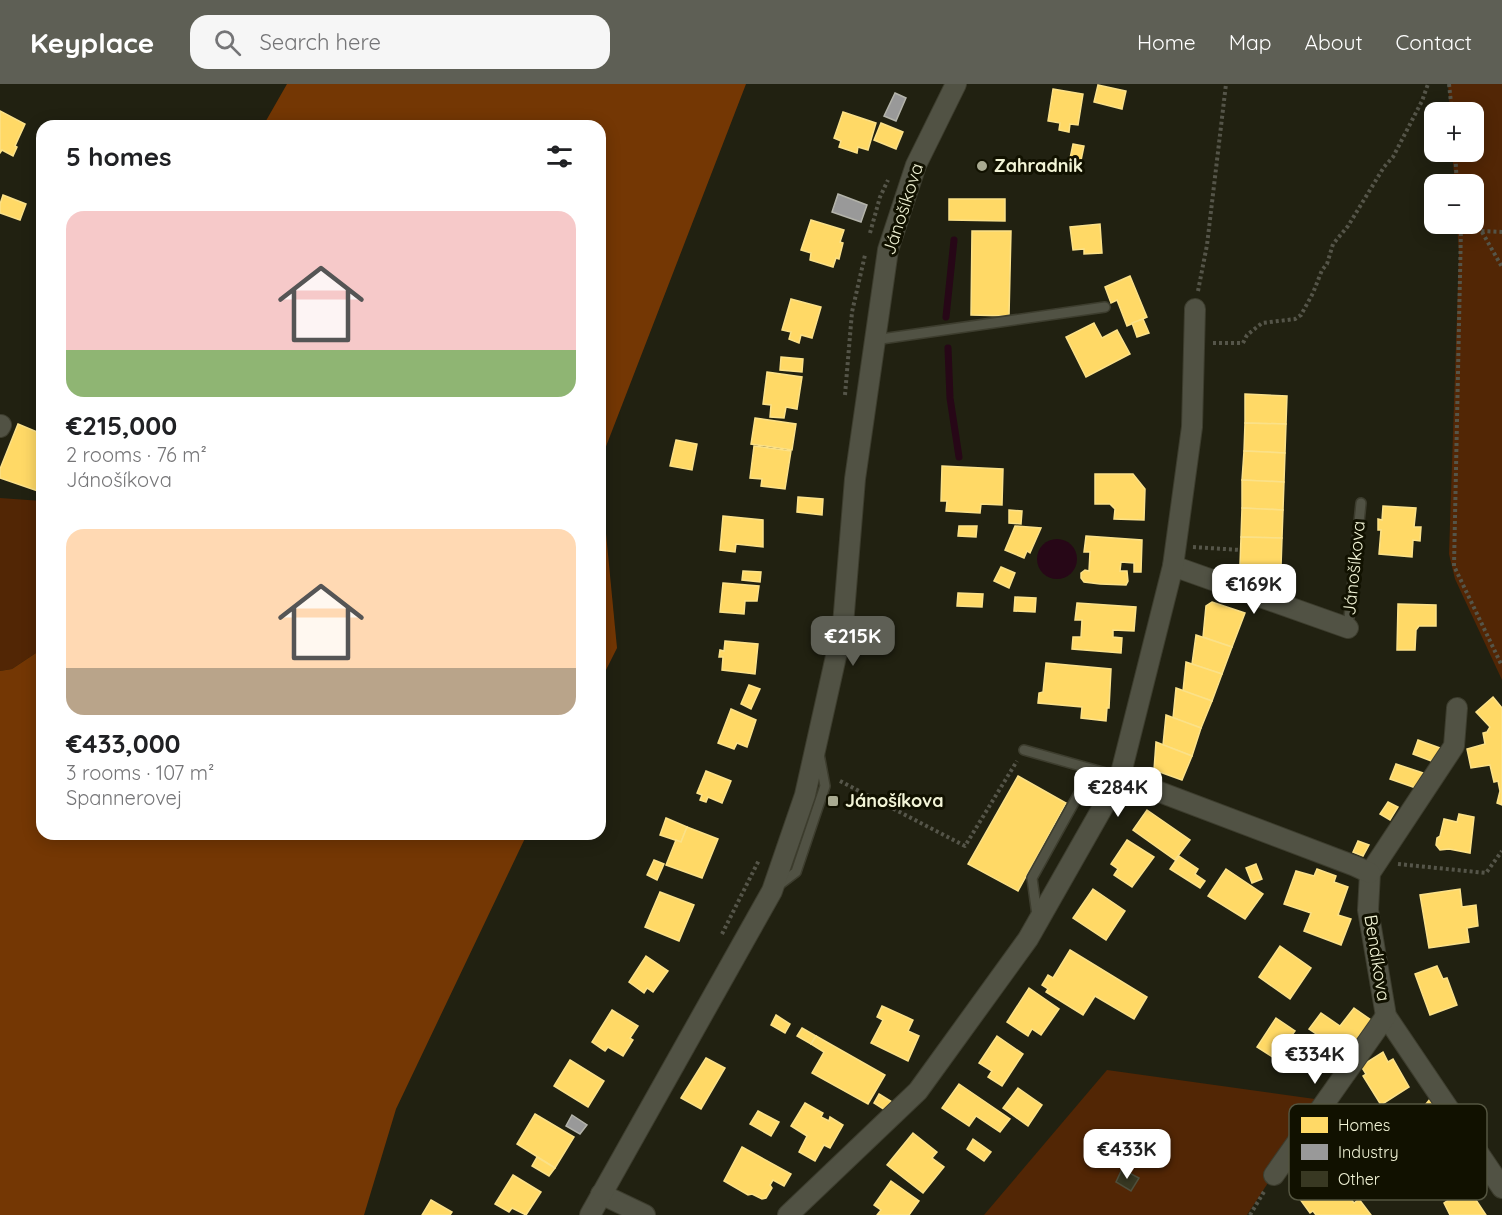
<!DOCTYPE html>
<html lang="en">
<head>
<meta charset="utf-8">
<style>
	:root { --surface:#fff; --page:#f6f6f6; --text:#202124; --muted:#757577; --accent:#5e5f55 }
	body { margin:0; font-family:Quicksand,sans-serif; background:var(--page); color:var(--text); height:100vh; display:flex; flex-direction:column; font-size:22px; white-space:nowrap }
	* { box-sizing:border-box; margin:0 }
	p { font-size:20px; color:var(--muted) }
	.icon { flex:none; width:33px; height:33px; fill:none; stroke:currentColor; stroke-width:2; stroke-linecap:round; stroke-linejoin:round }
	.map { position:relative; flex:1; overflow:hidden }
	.sheet { position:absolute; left:36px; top:36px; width:570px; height:720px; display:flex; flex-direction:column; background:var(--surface); border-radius:18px; box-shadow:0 3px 15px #0003 }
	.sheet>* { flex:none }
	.tools { position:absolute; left:1424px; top:18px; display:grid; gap:12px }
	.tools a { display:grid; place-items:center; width:60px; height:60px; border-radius:12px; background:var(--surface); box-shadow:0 3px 15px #0003; font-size:30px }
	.price { position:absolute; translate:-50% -51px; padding:0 14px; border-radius:12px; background:#fff; color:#222; font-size:20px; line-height:39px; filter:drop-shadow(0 2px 3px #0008) }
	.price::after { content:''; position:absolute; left:50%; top:36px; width:18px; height:14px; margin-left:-9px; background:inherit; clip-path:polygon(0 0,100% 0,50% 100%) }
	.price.active { background:var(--accent); color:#fff }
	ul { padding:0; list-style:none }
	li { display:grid; align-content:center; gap:12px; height:318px; padding:0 30px }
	li span { display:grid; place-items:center; height:186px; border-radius:18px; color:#555 }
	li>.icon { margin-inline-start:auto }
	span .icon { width:108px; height:108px; fill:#fffc; stroke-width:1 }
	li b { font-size:26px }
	h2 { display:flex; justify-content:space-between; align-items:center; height:72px; padding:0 30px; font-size:26px }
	header { display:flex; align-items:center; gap:36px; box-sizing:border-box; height:84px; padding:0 30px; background:var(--accent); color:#fff }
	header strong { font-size:28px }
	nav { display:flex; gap:33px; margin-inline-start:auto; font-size:21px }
	.search { width:420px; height:54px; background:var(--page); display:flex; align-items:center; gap:15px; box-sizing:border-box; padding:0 21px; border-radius:18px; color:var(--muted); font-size:22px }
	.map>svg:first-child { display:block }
	.green { fill:#522605 }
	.forest { fill:#743704 }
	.water { fill:#270717 }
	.homes { fill:#ffd966; stroke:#fbe188; stroke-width:1.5 }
	.industry { fill:#999; stroke:#b4b4ab; stroke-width:1.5 }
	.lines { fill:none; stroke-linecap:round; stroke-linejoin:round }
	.stream { stroke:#270717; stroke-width:7 }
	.building { fill:#383822; stroke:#4f4f3c; stroke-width:1.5 }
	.lane-casing { stroke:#3d3d2e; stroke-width:12 }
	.street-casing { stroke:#3d3d2e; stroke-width:22 }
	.path { stroke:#555549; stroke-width:4; stroke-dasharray:3 3; stroke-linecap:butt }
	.lane { stroke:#515244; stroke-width:9 }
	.street { stroke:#515244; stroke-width:20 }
	.poi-dot { fill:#a9aa91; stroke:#110; stroke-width:2 }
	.labels { text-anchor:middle; stroke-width:6; stroke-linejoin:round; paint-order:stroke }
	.poi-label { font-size:18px; font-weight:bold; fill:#f2f4d6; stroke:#110; text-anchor:start }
	.street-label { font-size:18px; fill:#f2f4d6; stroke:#110 }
	.key { fill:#110; stroke:#545540; stroke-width:1.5 }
	.key-label { font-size:16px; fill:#f2f4d6 }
</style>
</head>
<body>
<header>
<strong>Keyplace</strong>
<div class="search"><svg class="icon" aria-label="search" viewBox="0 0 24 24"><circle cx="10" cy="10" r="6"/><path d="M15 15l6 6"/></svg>Search here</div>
<nav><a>Home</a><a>Map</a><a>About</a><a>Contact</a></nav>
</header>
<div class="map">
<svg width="1502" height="1131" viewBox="0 0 1502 1131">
	<rect width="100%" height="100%" fill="#212111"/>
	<g class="green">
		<polygon points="1448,0 1502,0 1502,596 1455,495 1449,470 1459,170 1457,140 1473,140 1473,100 1455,100 1452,68 1473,68 1473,28 1450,28"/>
		<polygon points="0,414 42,417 42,565 12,585 0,587"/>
		<polygon points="1107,986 1322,1016 1247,1131 984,1131"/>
	</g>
	<g class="forest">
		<polygon points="287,0 746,0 600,378 600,42 263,42"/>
		<polygon points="600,387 617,564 600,598"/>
		<polygon points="42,565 42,750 527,750 396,1025 364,1131 0,1131 0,587 12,585"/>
	</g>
	<circle class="water" cx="1057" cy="475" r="20"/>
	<g class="homes">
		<polygon points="1098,1 1126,7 1122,25 1094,18"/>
		<polygon points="1053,5 1083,10 1078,41 1070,40 1069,48 1059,46 1060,39 1048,37"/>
		<polygon points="0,27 25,40 15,62 17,63 13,72 2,66 0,69"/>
		<polygon points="843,28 876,39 868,66 858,63 857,69 839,63 841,57 834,54"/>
		<polygon points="881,39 903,48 896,65 874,56"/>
		<polygon points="1073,60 1084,62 1079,86 1068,84"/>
		<polygon points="3,111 26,120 20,136 0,129 0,120"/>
		<polygon points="949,115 1005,115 1005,137 949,136"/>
		<polygon points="811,136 844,146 840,158 843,159 839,175 836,174 833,183 810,176 811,169 801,166"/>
		<polygon points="1100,140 1102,169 1084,170 1084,165 1073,166 1070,143"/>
		<polygon points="972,147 1011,147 1009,232 971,231"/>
		<polygon points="1130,192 1147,233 1127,242 1117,216 1111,219 1105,203"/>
		<polygon points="791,215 821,223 812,254 801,251 799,259 789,255 791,248 782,246"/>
		<polygon points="1143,235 1149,249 1137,253 1132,239"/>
		<polygon points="1094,239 1102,254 1117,246 1130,270 1086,293 1066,253"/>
		<polygon points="781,273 803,275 802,288 780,286"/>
		<polygon points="767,288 802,293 797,325 786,323 784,334 770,333 771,321 763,320"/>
		<polygon points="1245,310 1287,312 1286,340 1245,339"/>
		<polygon points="755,334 796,340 792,366 751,360"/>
		<polygon points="1245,339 1286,340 1285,369 1244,367"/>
		<polygon points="18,340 42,350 42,396 38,407 0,394 0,385"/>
		<polygon points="676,356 697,360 692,386 670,382"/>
		<polygon points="754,362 791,367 785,405 761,402 762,395 750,394"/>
		<polygon points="1244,367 1285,369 1284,398 1242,396"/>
		<polygon points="942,382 1003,385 1002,421 981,420 980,429 946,427 947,417 941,417"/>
		<polygon points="1095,390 1133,390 1145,405 1144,436 1114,435 1115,425 1110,420 1095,420"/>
		<polygon points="1242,396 1284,398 1283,426 1242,424"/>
		<polygon points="798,413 823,415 822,431 797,428"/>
		<polygon points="1383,422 1416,424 1414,443 1421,443 1420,457 1413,456 1412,473 1379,470 1381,446 1378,446 1378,435 1382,436"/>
		<polygon points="1242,424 1283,426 1282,454 1241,453"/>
		<polygon points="1009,426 1022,427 1021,440 1009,439"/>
		<polygon points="723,432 763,436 763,463 736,460 735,468 720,466"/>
		<polygon points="959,442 977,442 976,453 958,452"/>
		<polygon points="1015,442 1041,444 1030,469 1027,467 1024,474 1005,466"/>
		<polygon points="1086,452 1142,456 1141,488 1134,488 1134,479 1121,478 1120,487 1127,487 1128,497 1126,501 1100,500 1084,498 1081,494 1081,489 1085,486 1089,487 1090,468 1084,468"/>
		<polygon points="1241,453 1282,454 1281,483 1240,481"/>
		<polygon points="1001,483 1015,489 1009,504 994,497"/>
		<polygon points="743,487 761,488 760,498 742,496"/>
		<polygon points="723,499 759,502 757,517 745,517 744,530 720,528"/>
		<polygon points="958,509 983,510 982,523 957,522"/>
		<polygon points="1015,513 1036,514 1035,528 1014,527"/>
		<polygon points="1212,518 1245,529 1232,563 1203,553 1206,522"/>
		<polygon points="1077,519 1136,523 1134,547 1113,546 1113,553 1122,554 1121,569 1072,565 1073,553 1081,553 1082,536 1075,536"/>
		<polygon points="1398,520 1436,521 1436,542 1419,542 1416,546 1415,566 1397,566"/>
		<polygon points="1196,551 1232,563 1222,590 1192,580"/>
		<polygon points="725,557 758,560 755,590 722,586 723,573 719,573 720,566 724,567"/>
		<polygon points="1186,578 1222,590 1212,617 1183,607"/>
		<polygon points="1046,579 1111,585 1109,624 1107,624 1106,637 1081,634 1082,623 1038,619 1039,609 1043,608"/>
		<polygon points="749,601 760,605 751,625 741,620"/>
		<polygon points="1176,604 1212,617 1201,644 1173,634"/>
		<polygon points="1493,613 1502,624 1502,721 1497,719 1500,707 1498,697 1494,698 1490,681 1471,684 1467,665 1485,660 1483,649 1487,648 1490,643 1476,628"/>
		<polygon points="731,625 756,636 747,663 737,659 734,665 718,659"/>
		<polygon points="1166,631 1201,644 1192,672 1163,661"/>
		<polygon points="1418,656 1440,664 1434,678 1413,670"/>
		<polygon points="1156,658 1192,672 1182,696 1154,686"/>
		<polygon points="1396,680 1426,690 1416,704 1390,695"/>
		<polygon points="706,687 731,697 722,719 708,713 706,718 700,716 702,711 697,709"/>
		<polygon points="1018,692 1066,719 1018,807 968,780"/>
		<polygon points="1388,718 1398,723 1390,736 1380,730"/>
		<polygon points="1147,726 1190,756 1175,776 1133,746"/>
		<polygon points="1459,730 1474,733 1470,769 1449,765 1440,766 1436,761 1437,754 1440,752 1444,735 1457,738"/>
		<polygon points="666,734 687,743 681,758 660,751"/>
		<polygon points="687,743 718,755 702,794 666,781 676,756 681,758"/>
		<polygon points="1127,756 1154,773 1132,803 1114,791 1118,785 1111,780"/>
		<polygon points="1358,757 1369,761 1363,772 1353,768"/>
		<polygon points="1179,772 1198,785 1195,790 1205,797 1200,804 1170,785"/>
		<polygon points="654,776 664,780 657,796 647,791"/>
		<polygon points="1256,780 1262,795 1252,799 1246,784"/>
		<polygon points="1226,785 1263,810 1245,835 1208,812"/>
		<polygon points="1317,785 1336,792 1334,798 1348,803 1338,831 1351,835 1341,861 1304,847 1311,829 1284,820 1296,787 1314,792"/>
		<polygon points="1093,805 1125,827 1106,856 1073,834"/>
		<polygon points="1460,805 1462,823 1476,821 1478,842 1467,844 1469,858 1429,864 1420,811"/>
		<polygon points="660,808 694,821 679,857 645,843"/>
		<polygon points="1280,862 1311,884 1290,915 1259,893"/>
		<polygon points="1070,866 1147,913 1134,935 1095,912 1083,931 1046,908 1048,905 1042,901 1048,891 1053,894"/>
		<polygon points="646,872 668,887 653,908 647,904 644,909 629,898"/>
		<polygon points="1437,882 1443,895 1447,894 1457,921 1430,931 1415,890"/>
		<polygon points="1029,904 1059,925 1041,951 1032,945 1028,952 1007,938"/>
		<polygon points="882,922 913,936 908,947 919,952 908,977 871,959 883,936 877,933"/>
		<polygon points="1354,924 1371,936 1346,970 1309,945 1321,929 1340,942"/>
		<polygon points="612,926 638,942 630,954 633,956 623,972 608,963 605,967 592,958"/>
		<polygon points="776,931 790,940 785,949 771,941"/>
		<polygon points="1276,934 1295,947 1289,955 1298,961 1285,981 1257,963"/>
		<polygon points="802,944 816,952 811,960 797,952"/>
		<polygon points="816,952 885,991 868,1020 812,989 824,968 811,960"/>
		<polygon points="997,952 1023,970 1002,1002 988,993 992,987 979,979"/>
		<polygon points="1383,968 1388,978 1393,975 1409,1003 1381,1021 1363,992 1366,990 1361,982"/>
		<polygon points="706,974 725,984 701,1025 681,1014"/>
		<polygon points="570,976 604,997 588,1023 554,1002"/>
		<polygon points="959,1000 1010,1035 1000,1048 976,1032 969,1042 942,1024"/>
		<polygon points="1018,1004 1042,1021 1028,1042 1003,1024"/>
		<polygon points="879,1010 892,1018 885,1026 874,1019"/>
		<polygon points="1430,1015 1443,1036 1431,1043 1449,1070 1436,1078 1442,1086 1422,1101 1394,1059"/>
		<polygon points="805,1019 823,1029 821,1033 829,1037 830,1033 843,1041 830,1064 824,1061 815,1077 799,1068 807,1052 791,1042"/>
		<polygon points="758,1027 779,1038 771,1052 750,1040"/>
		<polygon points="535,1030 574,1053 555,1084 517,1060"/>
		<polygon points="913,1049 937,1068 932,1074 944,1083 923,1109 887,1081"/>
		<polygon points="973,1055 991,1068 984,1077 967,1065"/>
		<polygon points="742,1063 791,1090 784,1102 773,1096 770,1101 772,1104 766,1114 762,1115 752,1110 748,1111 724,1097"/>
		<polygon points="537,1073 555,1084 549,1092 532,1082"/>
		<polygon points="513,1091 541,1108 526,1131 512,1124 509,1128 495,1120"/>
		<polygon points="1311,1095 1327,1115 1333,1111 1331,1108 1340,1101 1354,1119 1359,1115 1371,1131 1316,1131 1313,1127 1310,1129 1294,1107"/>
		<polygon points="891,1097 919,1117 909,1131 877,1131 881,1126 874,1121"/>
		<polygon points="1466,1104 1473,1114 1474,1113 1486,1131 1450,1131 1444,1119"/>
		<polygon points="431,1116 452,1128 450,1131 422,1131"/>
	</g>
	<g class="industry">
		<polygon points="895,9 906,14 896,37 884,32"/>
		<polygon points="838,110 867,121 861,138 832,128"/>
		<polygon points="572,1031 587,1041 580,1050 566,1042"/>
	</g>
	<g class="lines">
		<g class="stream">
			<polyline points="946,233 954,156"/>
			<polyline points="948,264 950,314 959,373"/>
		</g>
	</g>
	<polygon class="building" points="1122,1085 1139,1094 1131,1107 1116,1098"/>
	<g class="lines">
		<g class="lane-casing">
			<g id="lane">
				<polyline points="874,256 1105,223"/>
				<polyline points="1348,544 1361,419"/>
				<polyline points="1024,666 1120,693"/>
				<polyline points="779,801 796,788 825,702 819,670"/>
				<polyline points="1037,831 1032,794 1092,686"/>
			</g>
		</g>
		<g class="street-casing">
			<g id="street">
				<polyline points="0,343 1,341"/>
				<polyline points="1173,482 1348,544"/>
				<polyline points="1457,624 1454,662 1370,789 1368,826 1386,932 1502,1104"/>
				<polyline points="1120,693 1355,782 1370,789"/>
				<polyline points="1274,1091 1386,932"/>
				<polyline points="601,1110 645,1131"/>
				<polyline points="590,1131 772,807 805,711 843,541 855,395 888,166 916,81 956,0"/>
				<polyline points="788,1131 918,1007 1028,855 1120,693 1173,482 1192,343 1195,225"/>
			</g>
		</g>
		<g class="path">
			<polyline points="1449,0 1452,28"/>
			<polyline points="1455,68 1457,100"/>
			<polyline points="1460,140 1461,143 1482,147 1502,148"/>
			<polyline points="1461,143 1454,482 1502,582"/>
			<polyline points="1482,148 1502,183"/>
			<polyline points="870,149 880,113 888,96"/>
			<polyline points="1198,207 1207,161 1226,0"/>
			<polyline points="1213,259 1243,259 1247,251 1262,239 1295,235 1301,231 1313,209 1322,186 1327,180 1333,160 1348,142 1384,83 1393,73 1422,17 1428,0"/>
			<polyline points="845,311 852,228 865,171"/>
			<polyline points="1193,463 1240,466"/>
			<polyline points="840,697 965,762 1017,677"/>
			<polyline points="1398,780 1486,789 1502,767"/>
			<polyline points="722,850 759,776"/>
			<polyline points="1250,1131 1265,1106"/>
		</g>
		<use href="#lane" class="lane"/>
		<use href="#street" class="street"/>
	</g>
	<g class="poi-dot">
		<circle cx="982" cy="82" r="6"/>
		<rect x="827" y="711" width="12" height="12" rx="3"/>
	</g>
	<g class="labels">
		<g class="poi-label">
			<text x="994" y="88">Zahradnik</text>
			<text x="845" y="723">Jánošíkova</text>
		</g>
		<g class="street-label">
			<text transform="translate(903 125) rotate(-72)" y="6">Jánošíkova</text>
			<text transform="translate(1354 484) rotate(-84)" y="6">Jánošíkova</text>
			<text transform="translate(1377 874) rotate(81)" y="6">Bendíkova</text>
		</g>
	</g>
	<rect x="1289" y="1020" width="198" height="96" rx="9" class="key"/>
	<rect x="1301" y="1033" width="27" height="16" fill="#ffd966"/>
	<rect x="1301" y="1060" width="27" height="16" fill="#999"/>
	<rect x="1301" y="1087" width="27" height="16" fill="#383822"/>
	<g class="key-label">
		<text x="1338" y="1047">Homes</text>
		<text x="1338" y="1074">Industry</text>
		<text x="1338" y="1101">Other</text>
	</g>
</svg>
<div class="tools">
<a>+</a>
<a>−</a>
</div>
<b class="price" style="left:1254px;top:531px">€169K</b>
<b class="price active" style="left:853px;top:583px">€215K</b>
<b class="price" style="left:1118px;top:734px">€284K</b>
<b class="price" style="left:1315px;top:1001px">€334K</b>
<b class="price" style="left:1127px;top:1096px">€433K</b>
<section class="sheet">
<h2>5 homes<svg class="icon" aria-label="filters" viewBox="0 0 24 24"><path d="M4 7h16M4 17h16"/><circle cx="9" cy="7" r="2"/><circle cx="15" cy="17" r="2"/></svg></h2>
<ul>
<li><span style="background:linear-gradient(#f6c9c9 75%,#8fb573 0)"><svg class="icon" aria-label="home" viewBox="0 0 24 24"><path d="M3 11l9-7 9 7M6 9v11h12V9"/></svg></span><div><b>€215,000</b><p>2 rooms · 76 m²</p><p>Jánošíkova</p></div></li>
<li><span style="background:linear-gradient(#ffd9b3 75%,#b9a48a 0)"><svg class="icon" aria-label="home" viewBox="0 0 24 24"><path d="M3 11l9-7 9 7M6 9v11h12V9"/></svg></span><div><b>€433,000</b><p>3 rooms · 107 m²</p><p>Spannerovej</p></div></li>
</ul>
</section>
</div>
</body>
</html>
